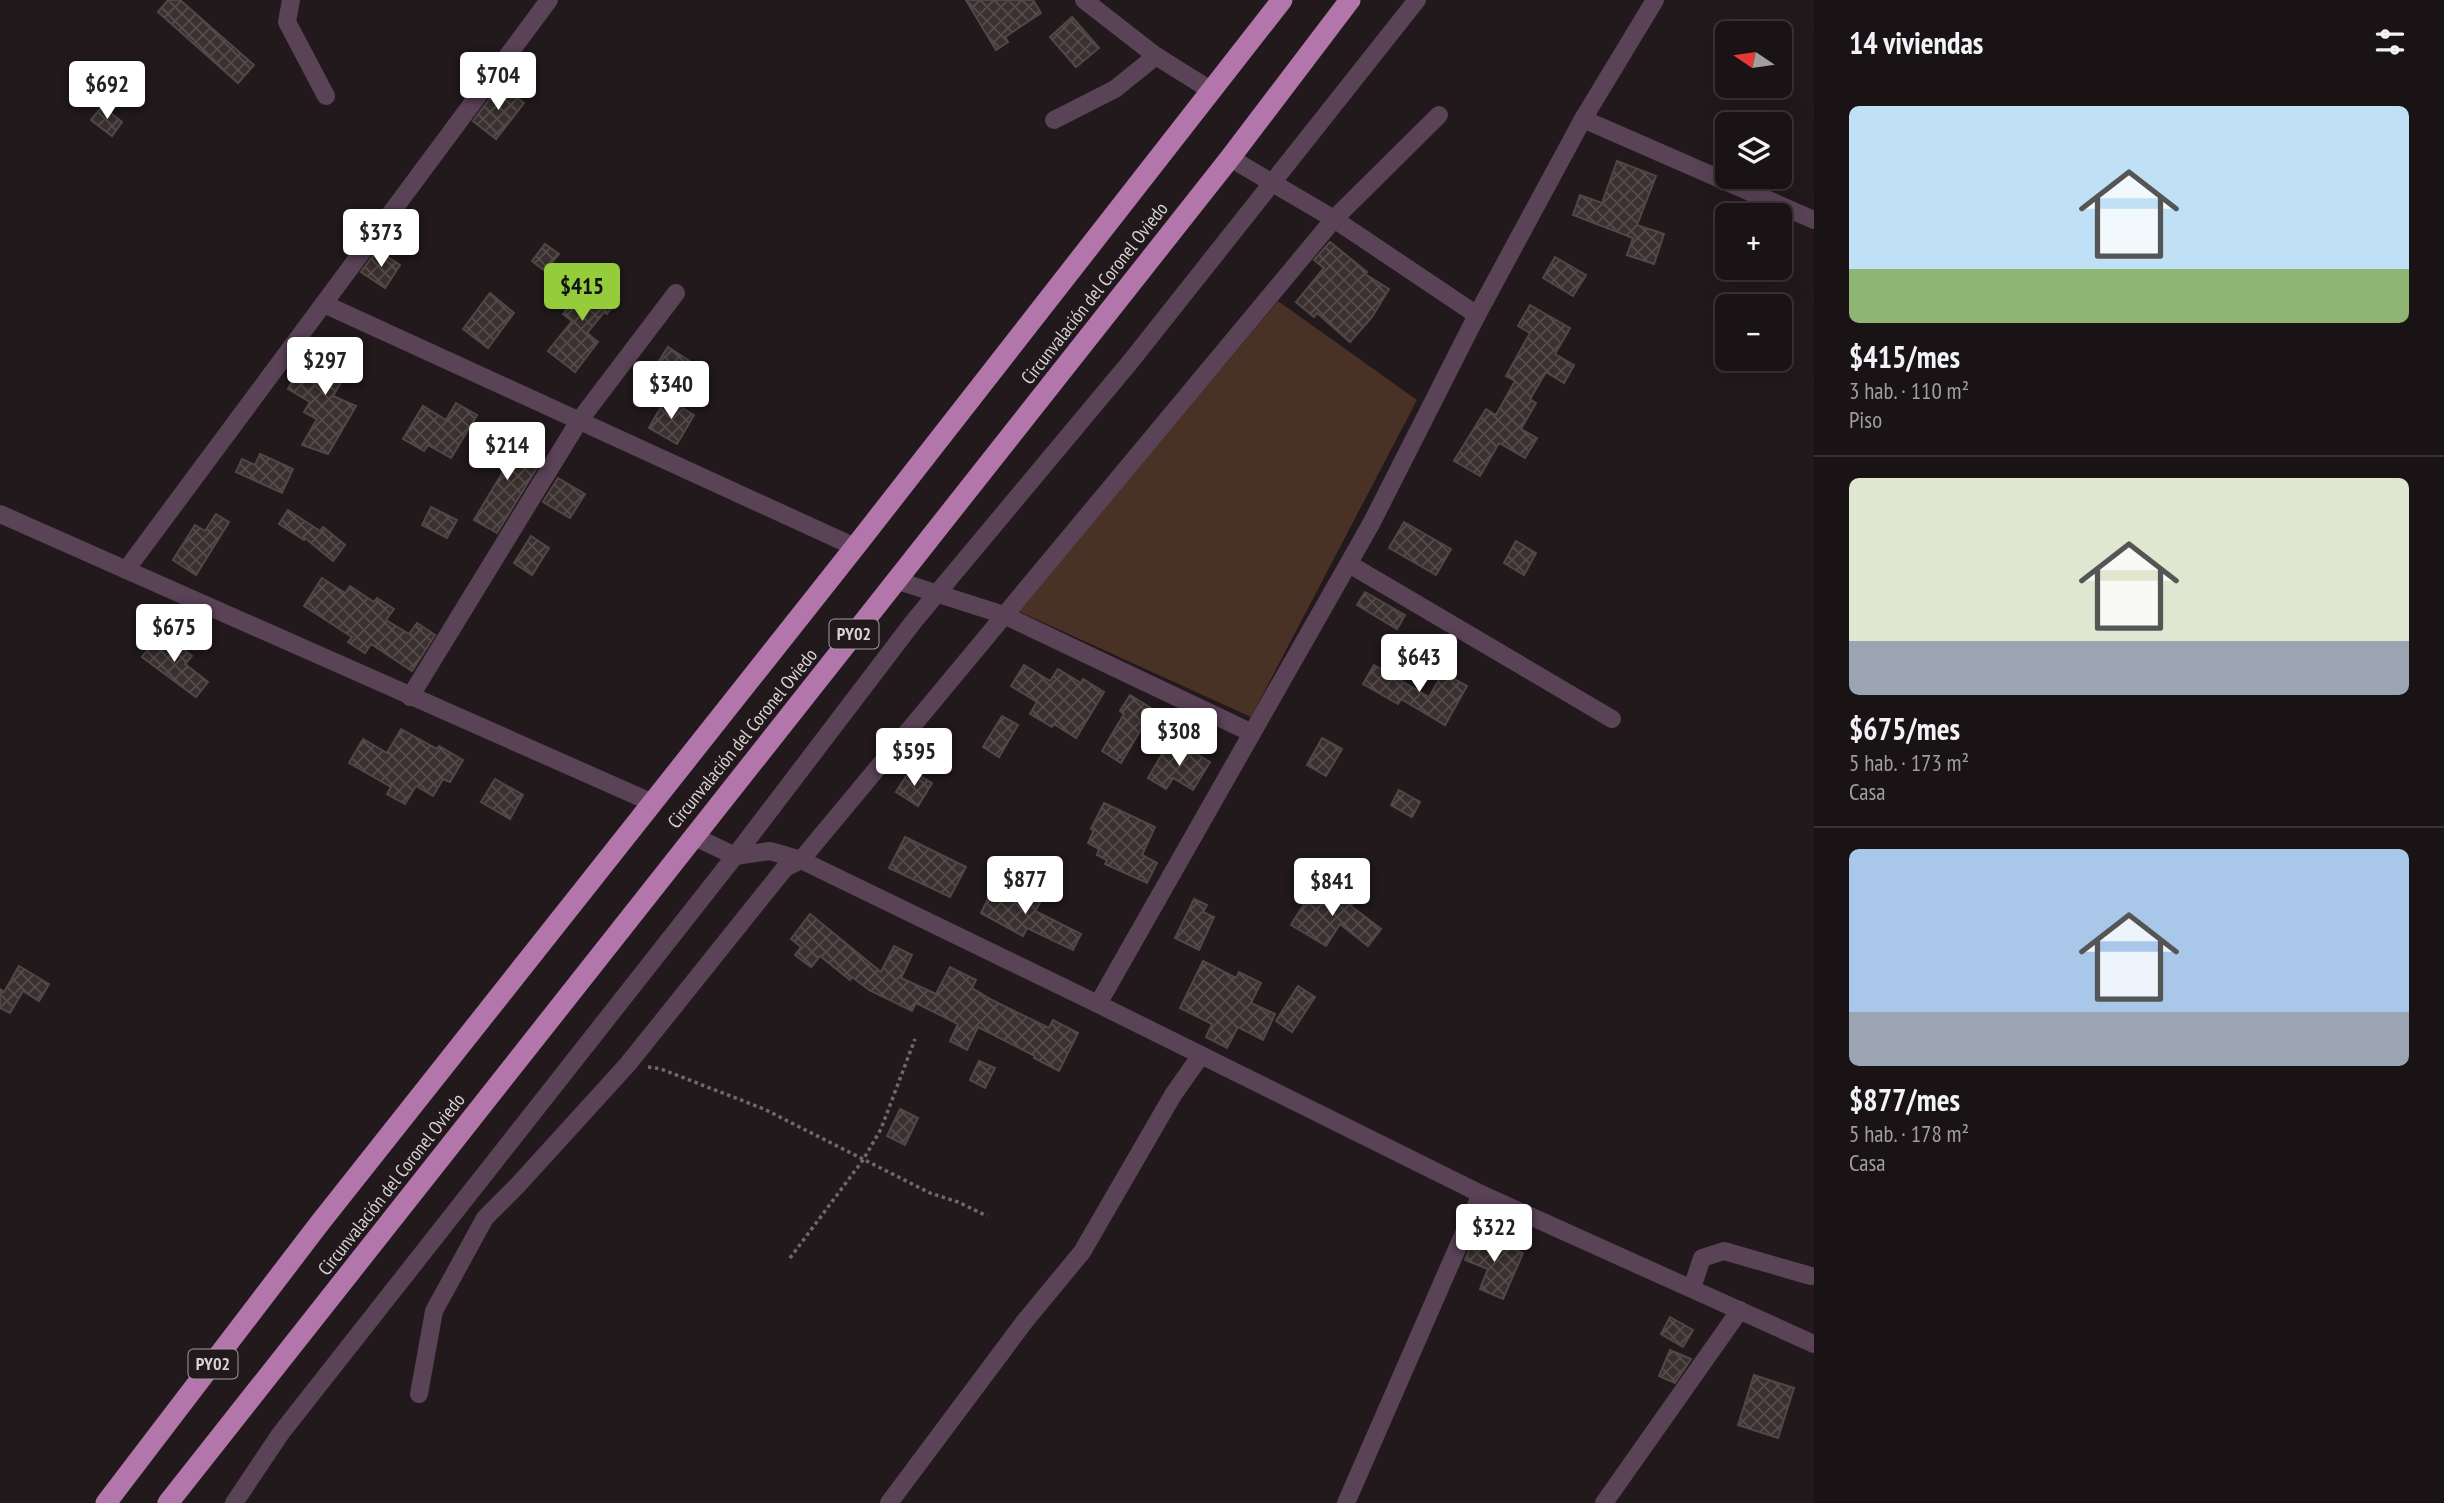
<!DOCTYPE html>
<html lang="es">
<head>
<meta charset="utf-8">
<style>
	:root { --surface:#191315; --page:#262022; --text:#f1f3f6; --muted:#9f9ea0; --line:#373234; --accent:#95cc3b }
	body { margin:0; font-family:"PT Sans Narrow",sans-serif; background:var(--page); color:var(--text); height:100vh; display:flex; flex-direction:column; font-size:26px; white-space:nowrap }
	* { box-sizing:border-box; margin:0 }
	p { font-size:23px; color:var(--muted) }
	.icon { flex:none; width:38px; height:38px; fill:none; stroke:currentColor; stroke-width:2; stroke-linecap:round; stroke-linejoin:round }
	.map { position:relative; flex:1; overflow:hidden }
	.drawer { display:flex; flex-direction:column; background:var(--surface); width:630px }
	.drawer>* { flex:none }
	.needle { width:46px; rotate:283deg }
	.buttons { position:absolute; left:1715px; top:21px; display:grid; gap:14px }
	.buttons a { display:grid; place-items:center; width:77px; height:77px; border-radius:10px; background:var(--surface); box-shadow:0 7px 28px #0002,0 0 0 2px var(--line); font-size:35px }
	.price { position:absolute; translate:-50% -60px; padding:0 16px; border-radius:7px; background:#fff; color:#222; font-size:23px; line-height:46px; filter:drop-shadow(0 2px 4px #0008) }
	.price::after { content:''; position:absolute; left:50%; top:42px; width:21px; height:16px; margin-left:-10px; background:inherit; clip-path:polygon(0 0,100% 0,50% 100%) }
	.price.selected { background:var(--accent); color:#111 }
	ul { padding:0; list-style:none }
	li { display:grid; align-content:center; gap:14px; height:371px; padding:0 35px }
	li+li { border-top:2px solid var(--line) }
	li span { display:grid; place-items:center; height:217px; border-radius:10px; color:#555 }
	li>.icon { margin-inline-start:auto }
	span .icon { width:126px; height:126px; fill:#fffc; stroke-width:1 }
	li b { font-size:30px }
	h2 { display:flex; justify-content:space-between; align-items:center; height:84px; padding:0 35px; font-size:30px }
	main { display:flex; flex:1; min-height:0 }
	.map>svg:first-child { display:block }
	.grass { fill:#493225 }
	.building { fill:url(#building-cross-hatch); stroke:#514747; stroke-width:2 }
	.lines { fill:none; stroke-linecap:round; stroke-linejoin:round }
	.path { stroke:#70686b; stroke-width:3.5; stroke-dasharray:3.5 3.5; stroke-linecap:butt }
	.minor { stroke:#5a4257; stroke-width:18 }
	.highway { stroke:#b276ab; stroke-width:21 }
	.labels { text-anchor:middle; stroke-width:7; stroke-linejoin:round; paint-order:stroke }
	.shield { fill:#21191c; stroke:#a29b9e; stroke-width:2 }
	.shield-label { font-size:18px; font-weight:bold; fill:#d9d3d5 }
	.street-label { font-size:19px; fill:#d9d3d5; stroke:#21191c }
</style>
</head>
<body>
<main>
<div class="map">
<svg width="1814" height="1503" viewBox="0 0 1814 1503">
	<defs>
		<pattern id="building-cross-hatch" width="8" height="8" patternUnits="userSpaceOnUse" patternTransform="scale(1.75)"><rect width="8" height="8" fill="#39302f"/><path d="M0 0l8 8M0 8l8-8" fill="none" stroke="#554d4c"/></pattern>
	</defs>
	<rect width="100%" height="100%" fill="#21191c"/>
	<polygon class="grass" points="1278,301 1417,400 1251,717 1018,611"/>
	<g class="building">
		<polygon points="168,0 180,0 254,65 238,83 158,12"/>
		<polygon points="966,0 1033,0 1041,13 1005,37 1008,42 996,50"/>
		<polygon points="1072,17 1099,48 1076,67 1050,37"/>
		<polygon points="500,85 524,103 496,139 473,121"/>
		<polygon points="102,106 122,122 112,136 91,120"/>
		<polygon points="1617,161 1656,176 1637,225 1664,234 1654,264 1627,255 1633,238 1573,215 1580,195 1602,203"/>
		<polygon points="1330,242 1367,272 1365,274 1389,289 1372,317 1350,342 1317,313 1314,317 1296,302 1324,268 1314,260"/>
		<polygon points="545,244 559,254 545,271 532,261"/>
		<polygon points="377,250 400,265 385,288 361,272"/>
		<polygon points="1555,257 1586,275 1573,296 1543,278"/>
		<polygon points="584,274 617,300 607,314 604,312 587,333 598,342 575,372 548,351 572,321 563,314 580,293 573,288"/>
		<polygon points="490,293 514,313 488,348 463,329"/>
		<polygon points="1530,305 1570,328 1555,354 1574,365 1564,383 1546,372 1530,399 1536,403 1521,429 1537,438 1525,458 1499,443 1480,476 1454,461 1486,409 1496,415 1515,381 1506,376 1530,333 1518,326"/>
		<polygon points="327,342 355,358 333,396 356,406 328,454 302,445 317,419 304,412 310,402 288,389 295,377 298,378 308,361 314,364"/>
		<polygon points="668,347 691,362 670,394 647,379"/>
		<polygon points="666,398 694,415 677,444 649,428"/>
		<polygon points="456,403 477,415 451,458 428,445 424,451 403,439 423,406 446,420"/>
		<polygon points="514,424 527,432 515,452 538,466 497,533 474,520 507,465 495,457"/>
		<polygon points="260,454 293,469 282,493 236,472 242,459 255,465"/>
		<polygon points="558,478 585,494 570,518 543,502"/>
		<polygon points="431,507 457,520 447,538 422,525"/>
		<polygon points="288,510 320,531 323,527 345,545 333,561 305,538 304,540 279,524"/>
		<polygon points="216,514 229,522 196,575 173,560 195,525 205,531"/>
		<polygon points="1404,522 1451,549 1436,575 1389,548"/>
		<polygon points="531,536 549,548 532,575 514,563"/>
		<polygon points="1516,541 1536,553 1524,575 1504,563"/>
		<polygon points="322,578 345,593 350,586 374,602 377,598 394,609 386,620 409,634 417,623 435,635 412,671 371,644 365,653 348,642 352,637 304,606"/>
		<polygon points="1365,592 1405,615 1397,629 1357,605"/>
		<polygon points="161,632 192,656 185,664 208,682 196,697 142,657"/>
		<polygon points="1024,665 1050,681 1058,669 1081,683 1083,679 1104,692 1076,738 1054,724 1052,727 1030,714 1037,702 1011,686"/>
		<polygon points="1374,665 1429,697 1443,673 1467,686 1445,725 1401,699 1398,704 1363,684"/>
		<polygon points="1130,695 1151,708 1141,725 1143,726 1121,763 1102,751 1124,714 1120,711"/>
		<polygon points="1002,716 1018,725 999,757 983,747"/>
		<polygon points="401,729 437,749 439,746 463,760 450,782 443,779 433,796 416,786 405,804 387,794 391,787 349,763 363,739 387,753"/>
		<polygon points="1322,738 1342,749 1326,776 1307,765"/>
		<polygon points="1168,744 1186,756 1190,750 1210,762 1193,790 1173,778 1166,789 1148,778"/>
		<polygon points="910,770 932,783 918,806 896,792"/>
		<polygon points="495,779 523,795 510,819 481,802"/>
		<polygon points="1399,790 1420,802 1412,817 1391,805"/>
		<polygon points="1104,803 1155,827 1142,855 1157,863 1147,883 1105,864 1107,860 1097,855 1099,849 1088,843 1094,830 1091,829"/>
		<polygon points="905,837 966,867 950,897 889,868"/>
		<polygon points="997,880 1040,903 1035,911 1081,934 1073,950 1027,928 1023,936 981,913"/>
		<polygon points="1318,882 1352,904 1351,906 1381,929 1368,946 1340,924 1326,946 1291,925"/>
		<polygon points="1194,899 1207,905 1203,912 1214,917 1199,950 1175,938"/>
		<polygon points="810,914 881,972 894,946 912,955 901,978 936,994 950,967 976,980 972,988 992,1000 1049,1028 1053,1020 1078,1033 1059,1071 1034,1058 1035,1056 978,1027 967,1050 950,1041 958,1024 916,1003 912,1011 869,990 852,977 850,980 820,956 811,967 795,955 801,947 791,939"/>
		<polygon points="1203,961 1236,978 1239,972 1261,983 1251,1003 1275,1014 1263,1040 1238,1027 1227,1048 1206,1037 1212,1024 1180,1008"/>
		<polygon points="19,966 49,984 39,1001 23,991 10,1013 0,1008 0,989 4,992"/>
		<polygon points="1298,986 1315,997 1292,1032 1276,1021"/>
		<polygon points="979,1061 995,1068 985,1088 970,1080"/>
		<polygon points="900,1109 918,1118 905,1145 887,1136"/>
		<polygon points="1476,1234 1523,1253 1503,1299 1480,1289 1488,1269 1465,1260"/>
		<polygon points="1670,1317 1693,1330 1683,1347 1661,1334"/>
		<polygon points="1670,1350 1691,1359 1675,1383 1659,1376"/>
		<polygon points="1754,1375 1794,1388 1778,1438 1738,1425"/>
	</g>
	<g class="lines">
		<g class="path">
			<polyline points="648,1067 661,1069 764,1109 930,1193 958,1202 987,1216"/>
			<polyline points="790,1258 863,1160 881,1129 915,1039"/>
		</g>
		<g class="minor">
			<polyline points="291,0 287,22 326,96"/>
			<polyline points="1084,0 1156,56 1212,91"/>
			<polyline points="1583,119 1814,220"/>
			<polyline points="1054,120 1115,89 1156,56"/>
			<polyline points="1230,158 1334,219 1477,315"/>
			<polyline points="324,304 855,547"/>
			<polyline points="0,514 653,803"/>
			<polyline points="1349,564 1612,719"/>
			<polyline points="126,570 549,0"/>
			<polyline points="895,580 1004,615 1252,733"/>
			<polyline points="410,697 579,421 676,293"/>
			<polyline points="693,836 735,856 770,851 801,860 1098,1004 1481,1194 1814,1344"/>
			<polyline points="1098,1004 1371,524 1477,315 1583,119 1655,0"/>
			<polyline points="1692,1288 1702,1258 1724,1251 1811,1276"/>
			<polyline points="419,1394 434,1311 485,1218 517,1186 628,1064 785,868 801,860 1334,219 1439,115"/>
			<polyline points="234,1503 281,1433 735,856 914,621 1131,361 1417,0"/>
			<polyline points="889,1503 1025,1321 1082,1252 1173,1095 1201,1055"/>
			<polyline points="1346,1503 1481,1194"/>
			<polyline points="1604,1503 1740,1310"/>
		</g>
		<g class="highway">
			<polyline points="106,1503 319,1224 855,547 1282,0"/>
			<polyline points="168,1503 1230,158 1350,0"/>
		</g>
	</g>
	<g class="labels">
		<g class="shield">
			<rect x="829.5" y="619.5" width="49" height="29" rx="5"/>
			<rect x="188.5" y="1349.5" width="49" height="29" rx="5"/>
		</g>
		<g class="shield-label">
			<text x="854" y="640">PY02</text>
			<text x="213" y="1370">PY02</text>
		</g>
		<g class="street-label">
			<text transform="translate(1094 293) rotate(-52)" y="7">Circunvalación del Coronel Oviedo</text>
			<text transform="translate(742 738) rotate(-51)" y="7">Circunvalación del Coronel Oviedo</text>
			<text transform="translate(391 1184) rotate(-52)" y="7">Circunvalación del Coronel Oviedo</text>
		</g>
	</g>
</svg>
<div class="buttons">
<a><svg class="needle" viewBox="-14 -14 28 28"><path d="M0-13l5 13h-10z" fill="#e53935"/><path d="M0 13l5-13h-10z" fill="#9f9ea0"/></svg></a>
<a><svg class="icon" aria-label="layers" viewBox="0 0 24 24"><path d="M12 4l9 5-9 5-9-5zM3 14l9 5 9-5"/></svg></a>
<a>+</a>
<a>−</a>
</div>
<b class="price" style="left:498px;top:112px">$704</b>
<b class="price" style="left:107px;top:121px">$692</b>
<b class="price" style="left:381px;top:269px">$373</b>
<b class="price selected" style="left:582px;top:323px">$415</b>
<b class="price" style="left:325px;top:397px">$297</b>
<b class="price" style="left:671px;top:421px">$340</b>
<b class="price" style="left:507px;top:482px">$214</b>
<b class="price" style="left:174px;top:664px">$675</b>
<b class="price" style="left:1419px;top:694px">$643</b>
<b class="price" style="left:1179px;top:768px">$308</b>
<b class="price" style="left:914px;top:788px">$595</b>
<b class="price" style="left:1025px;top:916px">$877</b>
<b class="price" style="left:1332px;top:918px">$841</b>
<b class="price" style="left:1494px;top:1264px">$322</b>
</div>
<section class="drawer">
<h2>14 viviendas<svg class="icon" aria-label="filters" viewBox="0 0 24 24"><path d="M4 7h16M4 17h16"/><circle cx="9" cy="7" r="2"/><circle cx="15" cy="17" r="2"/></svg></h2>
<ul>
<li><span style="background:linear-gradient(#bfe0f5 75%,#8fb573 0)"><svg class="icon" aria-label="home" viewBox="0 0 24 24"><path d="M3 11l9-7 9 7M6 9v11h12V9"/></svg></span><div><b>$415/mes</b><p>3 hab. · 110 m²</p><p>Piso</p></div></li>
<li><span style="background:linear-gradient(#dfe7d0 75%,#9aa5b1 0)"><svg class="icon" aria-label="home" viewBox="0 0 24 24"><path d="M3 11l9-7 9 7M6 9v11h12V9"/></svg></span><div><b>$675/mes</b><p>5 hab. · 173 m²</p><p>Casa</p></div></li>
<li><span style="background:linear-gradient(#a9c7e8 75%,#9aa5b1 0)"><svg class="icon" aria-label="home" viewBox="0 0 24 24"><path d="M3 11l9-7 9 7M6 9v11h12V9"/></svg></span><div><b>$877/mes</b><p>5 hab. · 178 m²</p><p>Casa</p></div></li>
</ul>
</section>
</main>
</body>
</html>
